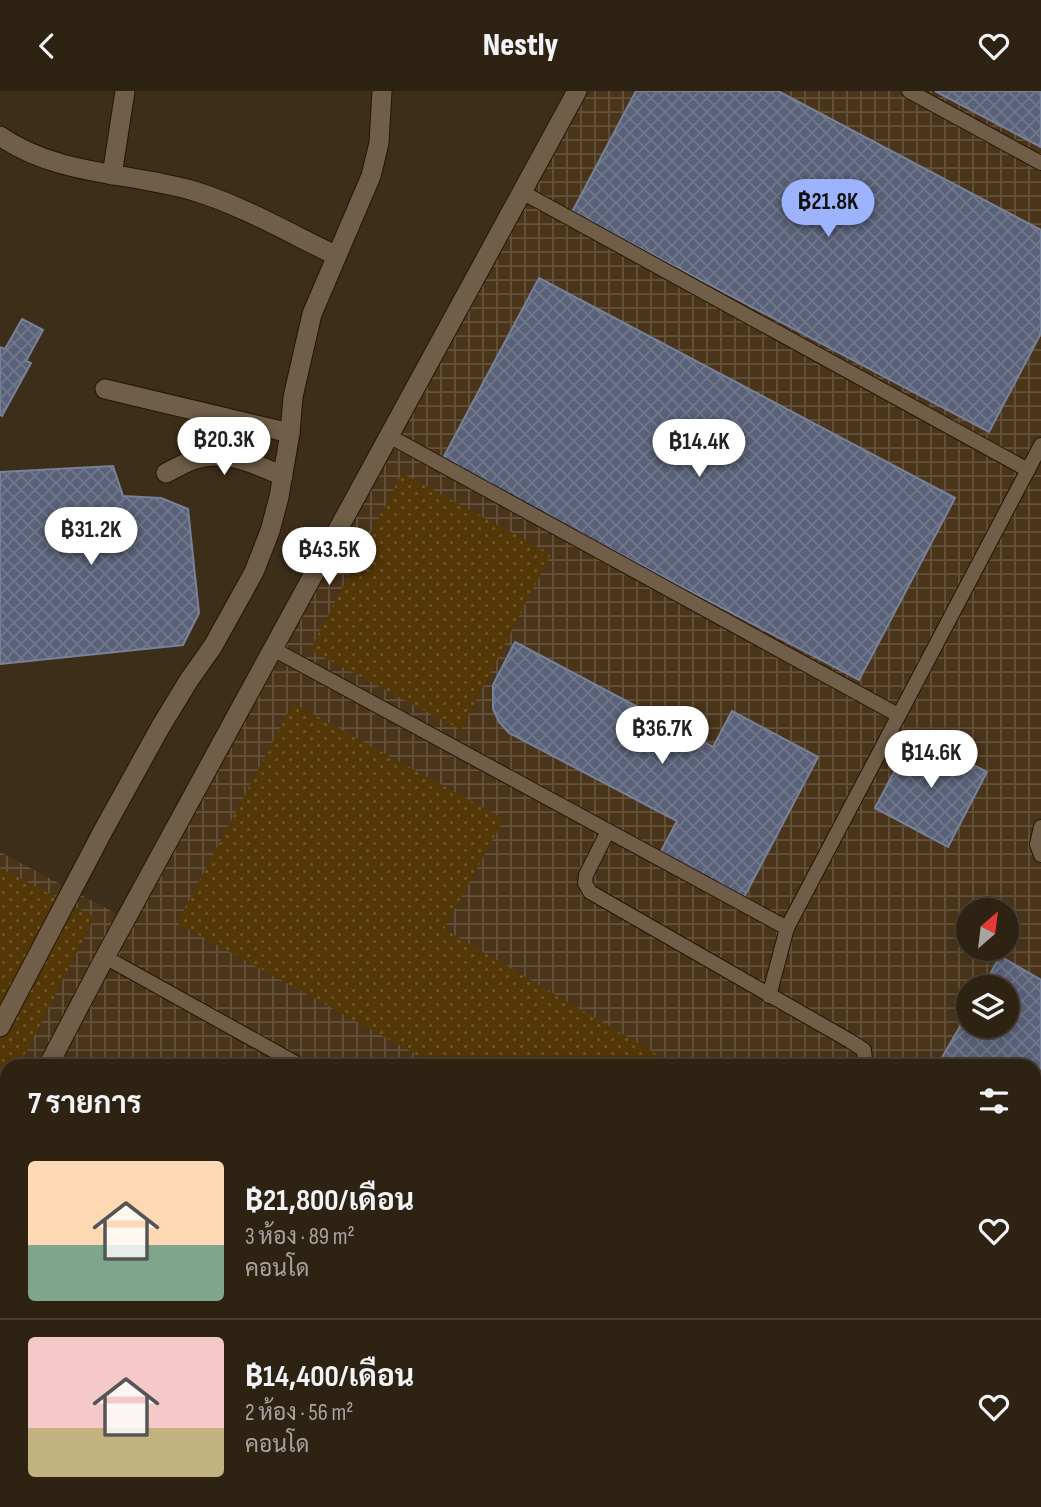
<!DOCTYPE html>
<html lang="th">
<head>
<meta charset="utf-8">
<style>
	:root { --surface:#2e2213; --page:#362a1c; --text:#f1f3f6; --muted:#a7a4a0; --line:#493f33; --accent:#9eb3fd }
	body { margin:0; font-family:"Sofia Sans Condensed",Sarabun,sans-serif; background:var(--page); color:var(--text); height:100vh; display:flex; flex-direction:column; font-size:26px; white-space:nowrap }
	* { box-sizing:border-box; margin:0 }
	p { font-size:23px; color:var(--muted) }
	.icon { flex:none; width:38px; height:38px; fill:none; stroke:currentColor; stroke-width:2; stroke-linecap:round; stroke-linejoin:round }
	.map { position:relative; flex:1; overflow:hidden }
	.panel { position:absolute; left:0px; top:968px; width:1041px; height:450px; display:flex; flex-direction:column; background:var(--surface); border-radius:21px 21px 0 0; box-shadow:0 4px 18px #0003,0 0 0 2px var(--line) }
	.panel>* { flex:none }
	.needle { width:46px; rotate:28deg }
	.controls { position:absolute; left:956px; top:807px; display:grid; gap:14px }
	.controls a { display:grid; place-items:center; width:63px; height:63px; border-radius:50%; background:var(--surface); box-shadow:0 4px 18px #0003,0 0 0 2px var(--line); font-size:35px }
	.price { position:absolute; translate:-50% -60px; padding:0 16px; border-radius:24px; background:#fff; color:#222; font-size:23px; line-height:46px; filter:drop-shadow(0 2px 4px #0008) }
	.price::after { content:''; position:absolute; left:50%; top:42px; width:21px; height:16px; margin-left:-10px; background:inherit; clip-path:polygon(0 0,100% 0,50% 100%) }
	.price.current { background:var(--accent); color:#111 }
	ul { padding:0; list-style:none }
	li { display:flex; align-items:center; gap:21px; height:175px; padding:0 28px }
	li+li { border-top:2px solid var(--line) }
	li span { display:grid; place-items:center; flex:none; width:196px; height:140px; border-radius:7px; color:#555 }
	li>.icon { margin-inline-start:auto }
	span .icon { width:84px; height:84px; fill:#fffc; stroke-width:1 }
	li b { font-size:30px }
	h2 { display:flex; justify-content:space-between; align-items:center; height:84px; padding:0 28px; font-size:30px }
	header { display:flex; justify-content:space-between; align-items:center; height:91px; padding:0 28px; background:var(--surface); font-size:32px; font-weight:800 }
	.map>svg:first-child { display:block }
	.industrial { fill:url(#industrial-grid); fill-rule:evenodd }
	.green { fill:url(#green-dots) }
	.building { fill:url(#building-cross-hatch); stroke:#78819a; stroke-width:2 }
	.lines { fill:none; stroke-linecap:round; stroke-linejoin:round }
	.service-casing { stroke:#241602; stroke-width:16 }
	.minor-casing { stroke:#241602; stroke-width:21 }
	.service { stroke:#705e48; stroke-width:14 }
	.minor { stroke:#705e48; stroke-width:19 }
</style>
</head>
<body>
<header><svg class="icon" aria-label="back" viewBox="0 0 24 24"><path d="M15 5l-7 7 7 7"/></svg>Nestly<svg class="icon" aria-label="heart" viewBox="0 0 24 24"><path d="M12 20l-8-8c-3-5 5-10 8-4 3-6 11-1 8 4z"/></svg></header>
<div class="map">
<svg width="1041" height="1416" viewBox="0 0 1041 1416">
	<defs>
		<pattern id="industrial-grid" width="8" height="8" patternUnits="userSpaceOnUse" patternTransform="scale(1.75)"><rect width="8" height="8" fill="#4a351a"/><path d="M0 4h8M4 0v8" fill="none" stroke="#64523b"/></pattern>
		<pattern id="green-dots" width="8" height="8" patternUnits="userSpaceOnUse" patternTransform="scale(1.75)"><rect width="8" height="8" fill="#543707"/><path d="M2 2h.1M6 6h.1" fill="none" stroke="#6d542a" stroke-width="1.8" stroke-linecap="round"/></pattern>
		<pattern id="building-cross-hatch" width="8" height="8" patternUnits="userSpaceOnUse" patternTransform="scale(1.75)"><rect width="8" height="8" fill="#5a627a"/><path d="M0 0l8 8M0 8l8-8" fill="none" stroke="#72788c"/></pattern>
	</defs>
	<rect width="100%" height="100%" fill="#3d2e19"/>
	<path class="industrial" d="M565,0H1041V1416H0V761L117,823ZM968,819H1006V858H968ZM968,896H1006V934H968ZM7,975H1034V1410H7Z"/>
	<g class="green">
		<polygon points="402,382 551,463 461,639 310,559"/>
		<polygon points="293,612 504,728 444,838 677,975 437,975 177,832"/>
		<polygon points="0,777 95,826 19,975 7,975 7,998 0,1011"/>
	</g>
	<g class="building">
		<polygon points="636,0 778,0 1041,139 1041,242 989,341 572,121"/>
		<polygon points="935,0 1041,0 1041,56"/>
		<polygon points="539,187 955,407 859,589 442,369"/>
		<polygon points="22,228 43,239 26,270 31,272 2,325 0,324 0,256 5,258"/>
		<polygon points="113,375 123,405 161,407 188,418 199,522 183,554 0,573 0,381"/>
		<polygon points="515,551 713,656 732,620 818,666 743,808 659,764 677,730 509,642 499,631 493,618 493,594"/>
		<polygon points="914,643 987,681 948,756 875,717"/>
		<polygon points="1000,865 1041,889 1041,1199 1036,1196 1034,1199 1034,975 937,975 968,922 968,934 1006,934 1006,896 983,896"/>
	</g>
	<g class="lines">
		<g class="service-casing">
			<g id="service">
				<polyline points="909,0 1041,72"/>
				<polyline points="522,101 1028,379"/>
				<polyline points="389,345 898,624"/>
				<polyline points="273,558 787,837"/>
				<polyline points="1041,736 1037,753 1041,764"/>
				<polyline points="608,740 586,784 585,792 590,801 850,950 864,959 865,970 863,975"/>
				<polyline points="105,866 301,975"/>
				<polyline points="769,905 787,837 1041,354"/>
				<polyline points="0,1239 7,1227"/>
				<polyline points="1034,1244 1041,1231"/>
				<polyline points="977,1410 986,1416"/>
				<polyline points="862,1416 865,1410"/>
			</g>
		</g>
		<g class="minor-casing">
			<g id="minor">
				<path d="M0,45C58,85 128,81 194,100C243,115 289,142 335,164"/>
				<polyline points="112,84 125,0"/>
				<polyline points="105,298 290,342"/>
				<path d="M166,382C176,377 186,371 196,368C225,358 257,374 283,385"/>
				<polyline points="0,936 104,738 161,635 189,589 213,555 254,481 270,440 279,406 290,342 293,306 312,223 371,85 379,52 382,0"/>
				<polyline points="48,975 105,866 577,0"/>
				<polyline points="0,1066 7,1053"/>
				<polyline points="1034,1301 1041,1305"/>
				<polyline points="617,1416 620,1410"/>
			</g>
		</g>
		<use href="#service" class="service"/>
		<use href="#minor" class="minor"/>
	</g>
</svg>
<div class="controls">
<a><svg class="needle" viewBox="-14 -14 28 28"><path d="M0-13l5 13h-10z" fill="#e53935"/><path d="M0 13l5-13h-10z" fill="#a7a4a0"/></svg></a>
<a><svg class="icon" aria-label="layers" viewBox="0 0 24 24"><path d="M12 4l9 5-9 5-9-5zM3 14l9 5 9-5"/></svg></a>
</div>
<b class="price current" style="left:828px;top:148px">฿21.8K</b>
<b class="price" style="left:224px;top:386px">฿20.3K</b>
<b class="price" style="left:699px;top:388px">฿14.4K</b>
<b class="price" style="left:91px;top:476px">฿31.2K</b>
<b class="price" style="left:329px;top:496px">฿43.5K</b>
<b class="price" style="left:662px;top:675px">฿36.7K</b>
<b class="price" style="left:931px;top:699px">฿14.6K</b>
<section class="panel">
<h2>7 รายการ<svg class="icon" aria-label="filters" viewBox="0 0 24 24"><path d="M4 7h16M4 17h16"/><circle cx="9" cy="7" r="2"/><circle cx="15" cy="17" r="2"/></svg></h2>
<ul>
<li><span style="background:linear-gradient(#ffd9b3 60%,#7fa58c 0)"><svg class="icon" aria-label="home" viewBox="0 0 24 24"><path d="M3 11l9-7 9 7M6 9v11h12V9"/></svg></span><div><b>฿21,800/เดือน</b><p>3 ห้อง · 89 m²</p><p>คอนโด</p></div><svg class="icon" aria-label="heart" viewBox="0 0 24 24"><path d="M12 20l-8-8c-3-5 5-10 8-4 3-6 11-1 8 4z"/></svg></li>
<li><span style="background:linear-gradient(#f6c9c9 65%,#c2b280 0)"><svg class="icon" aria-label="home" viewBox="0 0 24 24"><path d="M3 11l9-7 9 7M6 9v11h12V9"/></svg></span><div><b>฿14,400/เดือน</b><p>2 ห้อง · 56 m²</p><p>คอนโด</p></div><svg class="icon" aria-label="heart" viewBox="0 0 24 24"><path d="M12 20l-8-8c-3-5 5-10 8-4 3-6 11-1 8 4z"/></svg></li>
</ul>
</section>
</div>
</body>
</html>
